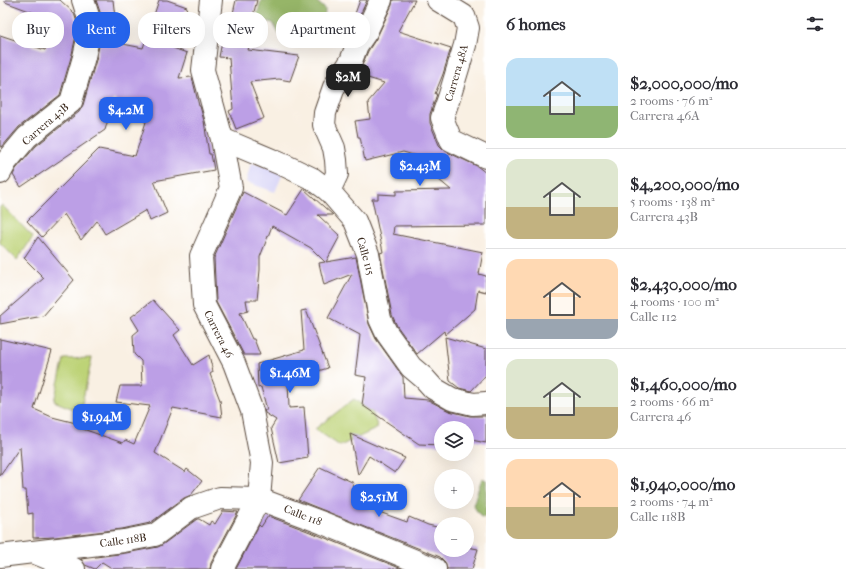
<!DOCTYPE html>
<html lang="en">
<head>
<meta charset="utf-8">
<style>
	:root { --surface:#fff; --page:#f7f7f7; --text:#2b2b33; --muted:#7c7c81; --line:#e1e1e2; --accent:#2563eb }
	body { margin:0; font-family:"IM FELL French Canon",serif; background:var(--page); color:var(--text); height:100vh; display:flex; flex-direction:column; font-size:15px; white-space:nowrap }
	* { box-sizing:border-box; margin:0 }
	p { font-size:13px; color:var(--muted) }
	.icon { flex:none; width:22px; height:22px; fill:none; stroke:currentColor; stroke-width:2; stroke-linecap:round; stroke-linejoin:round }
	.map { position:relative; flex:1; overflow:hidden }
	.drawer { display:flex; flex-direction:column; background:var(--surface); width:360px }
	.drawer>* { flex:none }
	.banner { position:absolute; left:12px; top:12px; width:380px; height:36px; display:flex; gap:8px }
	.buttons { position:absolute; left:434px; top:421px; display:grid; gap:8px }
	.buttons a { display:grid; place-items:center; width:40px; height:40px; border-radius:50%; background:var(--surface); box-shadow:0 4px 16px #0002; font-size:20px }
	.price { position:absolute; translate:-50% -34px; padding:0 9px; border-radius:8px; background:var(--accent); color:#fff; font-size:13px; line-height:26px; filter:drop-shadow(0 1px 2px #0008) }
	.price::after { content:''; position:absolute; left:50%; top:24px; width:12px; height:9px; margin-left:-6px; background:inherit; clip-path:polygon(0 0,100% 0,50% 100%) }
	.price.on { background:#222; color:#fff }
	ul { padding:0; list-style:none }
	li { display:flex; align-items:center; gap:12px; height:100px; padding:0 20px }
	li+li { border-top:1px solid var(--line) }
	li span { display:grid; place-items:center; flex:none; width:112px; height:80px; border-radius:12px; color:#555 }
	li>.icon { margin-inline-start:auto }
	span .icon { width:48px; height:48px; fill:#fffc; stroke-width:1 }
	li b { font-size:17px }
	h2 { display:flex; justify-content:space-between; align-items:center; height:48px; padding:0 20px; font-size:17px }
	.tag { padding:0 14px; border-radius:16px; background:var(--surface); box-shadow:0 4px 16px #0002; font-size:14px; line-height:36px }
	.tag.on { background:var(--accent); color:#fff }
	main { display:flex; flex:1; min-height:0 }
	.map>svg:first-child { display:block }
	.built { fill:#d9d6f7 }
	.green { fill:#bdd377; stroke:#7c7e4a }
	.forest { fill:#96b568; stroke:#687043 }
	.building { fill:#bc9fe6 }
	.lines { fill:none; stroke-linecap:round; stroke-linejoin:round }
	.minor-casing { stroke:#58483c; stroke-width:24 }
	.minor { stroke:#fff; stroke-width:22 }
	.labels { text-anchor:middle; stroke-width:3; stroke-linejoin:round; paint-order:stroke }
	.street-label { font-size:11px; fill:#3b2a1e; stroke:#fff }
</style>
</head>
<body>
<main>
<div class="map">
<svg width="486" height="569" viewBox="0 0 486 569">
	<rect width="100%" height="100%" fill="#fff"/>
	<filter id="ink" filterUnits="userSpaceOnUse"><feTurbulence type="fractalNoise" baseFrequency=".025" numOctaves="2"/><feDisplacementMap in="SourceGraphic" scale="8" xChannelSelector="R" yChannelSelector="G"/><feConvolveMatrix kernelMatrix="1 2 1 2 8 2 1 2 1" color-interpolation-filters="sRGB"/></filter>
	<filter id="wash" filterUnits="userSpaceOnUse"><feTurbulence type="fractalNoise" baseFrequency=".012" numOctaves="4" result="noise"/><feDisplacementMap in="SourceGraphic" scale="16" xChannelSelector="R" yChannelSelector="G"/><feGaussianBlur stdDeviation="0.9" result="paint"/><feColorMatrix in="noise" values="0 0 0 0 0 0 0 0 0 0 0 0 0 0 0 0 0 1.4 0 .05"/><feComposite in="paint" operator="in"/></filter>
	<g filter="url(#wash)">
		<rect width="100%" height="100%" fill="#f9f0e3"/>
		<polygon class="built" points="251,163 284,171 275,192 246,182"/>
		<g class="green">
			<polygon points="2,205 33,237 17,260 0,243 0,207"/>
			<polygon points="92,358 80,412 54,401 64,359"/>
			<polygon points="354,399 372,412 378,428 340,446 315,429"/>
		</g>
		<g class="forest">
			<path d="M261,0H315L325,9C325,32 312,34 295,43L281,38L273,23L253,17L258,12Z"/>
			<polygon points="482,478 486,480 486,517 481,517 473,505"/>
		</g>
		<g id="blocks">
			<g class="building">
				<polygon points="5,0 60,0 74,13 78,26 72,54 60,95 19,127 2,147 0,146 0,35 45,50 56,21 5,2"/>
				<polygon points="96,0 113,0 118,43 143,48 159,0 167,0 187,7 173,48 187,53 179,78 192,77 199,106 200,106 204,121 209,154 211,154 214,170 154,181 167,213 150,221 146,210 105,234 97,221 81,240 64,214 42,237 27,221 99,149 135,156 146,122 114,99 105,130 21,187 13,175 16,169 36,146 79,112 83,105 96,60 103,28 103,21"/>
				<polygon points="236,0 257,0 251,24 255,26 248,50 299,56 290,81 279,79 250,82 264,118 236,129 229,111 233,109 229,58 219,57 227,16 232,18"/>
				<polygon points="360,0 367,0 356,24 352,22"/>
				<polygon points="393,0 415,0 398,31 451,48 443,74 435,94 437,94 430,114 430,123 439,145 445,151 477,166 486,173 486,225 394,226 393,234 483,252 479,274 486,276 486,292 478,290 475,309 445,335 444,331 417,354 397,326 392,315 380,253 383,252 372,199 378,199 378,194 396,195 396,191 451,190 426,169 432,160 403,152 365,161 360,137 358,137 355,121 370,119 368,102 384,83 358,75 368,51 377,37 392,5"/>
				<polygon points="304,189 333,215 318,215 340,236 326,262 356,257 369,324 376,339 403,377 404,398 428,400 449,411 470,416 486,416 486,443 467,439 467,428 441,428 441,445 419,444 362,405 366,377 355,375 360,335 328,318 352,274 324,285 319,263 325,262 311,248 272,226 260,257 260,270 257,300 246,300 248,311 240,313 252,339 254,339 260,355 244,355 216,302 214,258 243,192 287,215"/>
				<polygon points="38,237 74,280 43,316 0,324 0,316 44,278 24,258"/>
				<polygon points="153,300 180,330 174,335 193,365 209,355 213,372 210,374 220,400 222,417 173,408 155,453 185,472 187,469 202,481 191,495 184,498 150,523 122,529 55,537 33,538 33,513 28,514 26,490 23,490 20,447 0,476 0,339 52,351 34,409 52,417 84,425 83,429 123,443 125,440 134,444 150,406 116,402 120,386 142,386 141,361 134,354 133,335 139,330 131,317"/>
				<polygon points="306,310 328,368 288,380 289,408 304,407 308,458 279,463 271,428 276,420 265,413 264,410 267,410 261,387 258,388 257,364 304,350 301,311"/>
				<polygon points="445,337 486,349 486,375 471,391 459,388 450,381"/>
				<polygon points="350,434 375,445 405,458 395,473 369,456 358,475"/>
				<polygon points="320,467 354,483 352,486 373,497 368,508 407,522 409,517 428,525 441,528 441,550 467,550 467,547 478,549 472,569 447,569 445,562 440,557 298,500"/>
				<polygon points="223,511 238,512 211,563 210,569 113,569 102,562 95,569 85,565 81,559 126,553 158,547 162,545 197,519 199,519 209,525 211,521 215,524"/>
				<polygon points="268,516 318,535 402,569 236,569 259,525 261,527"/>
			</g>
		</g>
	</g>
	<g filter="url(#ink)">
		<use href="#blocks" fill-opacity="0" stroke="#58483c" stroke-width="1"/>
		<g class="lines">
			<g class="minor-casing">
				<g id="minor">
					<polyline points="211,0 203,70 222,139 231,188 201,256 204,305 234,363 252,411 262,463 259,499 222,569"/>
					<polyline points="438,0 464,16 468,28 465,45 449,98 442,118 451,140 486,157"/>
					<polyline points="222,139 286,166 313,179 329,191 355,221 368,254 380,319 386,332 411,367 424,378 433,388 452,399 473,404 486,403"/>
					<polyline points="0,173 6,162 27,137 71,102 84,57 91,25 83,0"/>
					<polyline points="329,191 337,174 336,160 334,148 324,125 325,113 334,87 351,61 357,45 366,32 381,0"/>
					<polyline points="33,552 74,569"/>
					<polyline points="0,556 124,541 155,535 191,508 220,498 259,499 323,523 435,569"/>
				</g>
			</g>
			<use href="#minor" class="minor"/>
		</g>
	</g>
	<g class="labels">
		<g class="street-label">
			<text transform="translate(456 73) rotate(-74)" y="4">Carrera 48A</text>
			<text transform="translate(45 124) rotate(-41)" y="4">Carrera 43B</text>
			<text transform="translate(366 256) rotate(74)" y="4">Calle 115</text>
			<text transform="translate(219 334) rotate(63)" y="4">Carrera 46</text>
			<text transform="translate(303 515) rotate(21)" y="4">Calle 118</text>
			<text transform="translate(123 540) rotate(-8)" y="4">Calle 118B</text>
		</g>
	</g>
</svg>
<div class="buttons">
<a><svg class="icon" aria-label="layers" viewBox="0 0 24 24"><path d="M12 4l9 5-9 5-9-5zM3 14l9 5 9-5"/></svg></a>
<a>+</a>
<a>−</a>
</div>
<b class="price on" style="left:348px;top:98px">$2M</b>
<b class="price" style="left:126px;top:131px">$4.2M</b>
<b class="price" style="left:420px;top:187px">$2.43M</b>
<b class="price" style="left:290px;top:394px">$1.46M</b>
<b class="price" style="left:102px;top:438px">$1.94M</b>
<b class="price" style="left:379px;top:518px">$2.51M</b>
<div class="banner">
<a class="tag">Buy</a>
<a class="tag on">Rent</a>
<a class="tag">Filters</a>
<a class="tag">New</a>
<a class="tag">Apartment</a>
</div>
</div>
<section class="drawer">
<h2>6 homes<svg class="icon" aria-label="filters" viewBox="0 0 24 24"><path d="M4 7h16M4 17h16"/><circle cx="9" cy="7" r="2"/><circle cx="15" cy="17" r="2"/></svg></h2>
<ul>
<li><span style="background:linear-gradient(#bfe0f5 60%,#8fb573 0)"><svg class="icon" aria-label="home" viewBox="0 0 24 24"><path d="M3 11l9-7 9 7M6 9v11h12V9"/></svg></span><div><b>$2,000,000/mo</b><p>2 rooms · 76 m²</p><p>Carrera 46A</p></div></li>
<li><span style="background:linear-gradient(#dfe7d0 60%,#c2b280 0)"><svg class="icon" aria-label="home" viewBox="0 0 24 24"><path d="M3 11l9-7 9 7M6 9v11h12V9"/></svg></span><div><b>$4,200,000/mo</b><p>5 rooms · 138 m²</p><p>Carrera 43B</p></div></li>
<li><span style="background:linear-gradient(#ffd9b3 75%,#9aa5b1 0)"><svg class="icon" aria-label="home" viewBox="0 0 24 24"><path d="M3 11l9-7 9 7M6 9v11h12V9"/></svg></span><div><b>$2,430,000/mo</b><p>4 rooms · 100 m²</p><p>Calle 112</p></div></li>
<li><span style="background:linear-gradient(#dfe7d0 60%,#c2b280 0)"><svg class="icon" aria-label="home" viewBox="0 0 24 24"><path d="M3 11l9-7 9 7M6 9v11h12V9"/></svg></span><div><b>$1,460,000/mo</b><p>2 rooms · 66 m²</p><p>Carrera 46</p></div></li>
<li><span style="background:linear-gradient(#ffd9b3 60%,#c2b280 0)"><svg class="icon" aria-label="home" viewBox="0 0 24 24"><path d="M3 11l9-7 9 7M6 9v11h12V9"/></svg></span><div><b>$1,940,000/mo</b><p>2 rooms · 74 m²</p><p>Calle 118B</p></div></li>
</ul>
</section>
</main>
</body>
</html>
